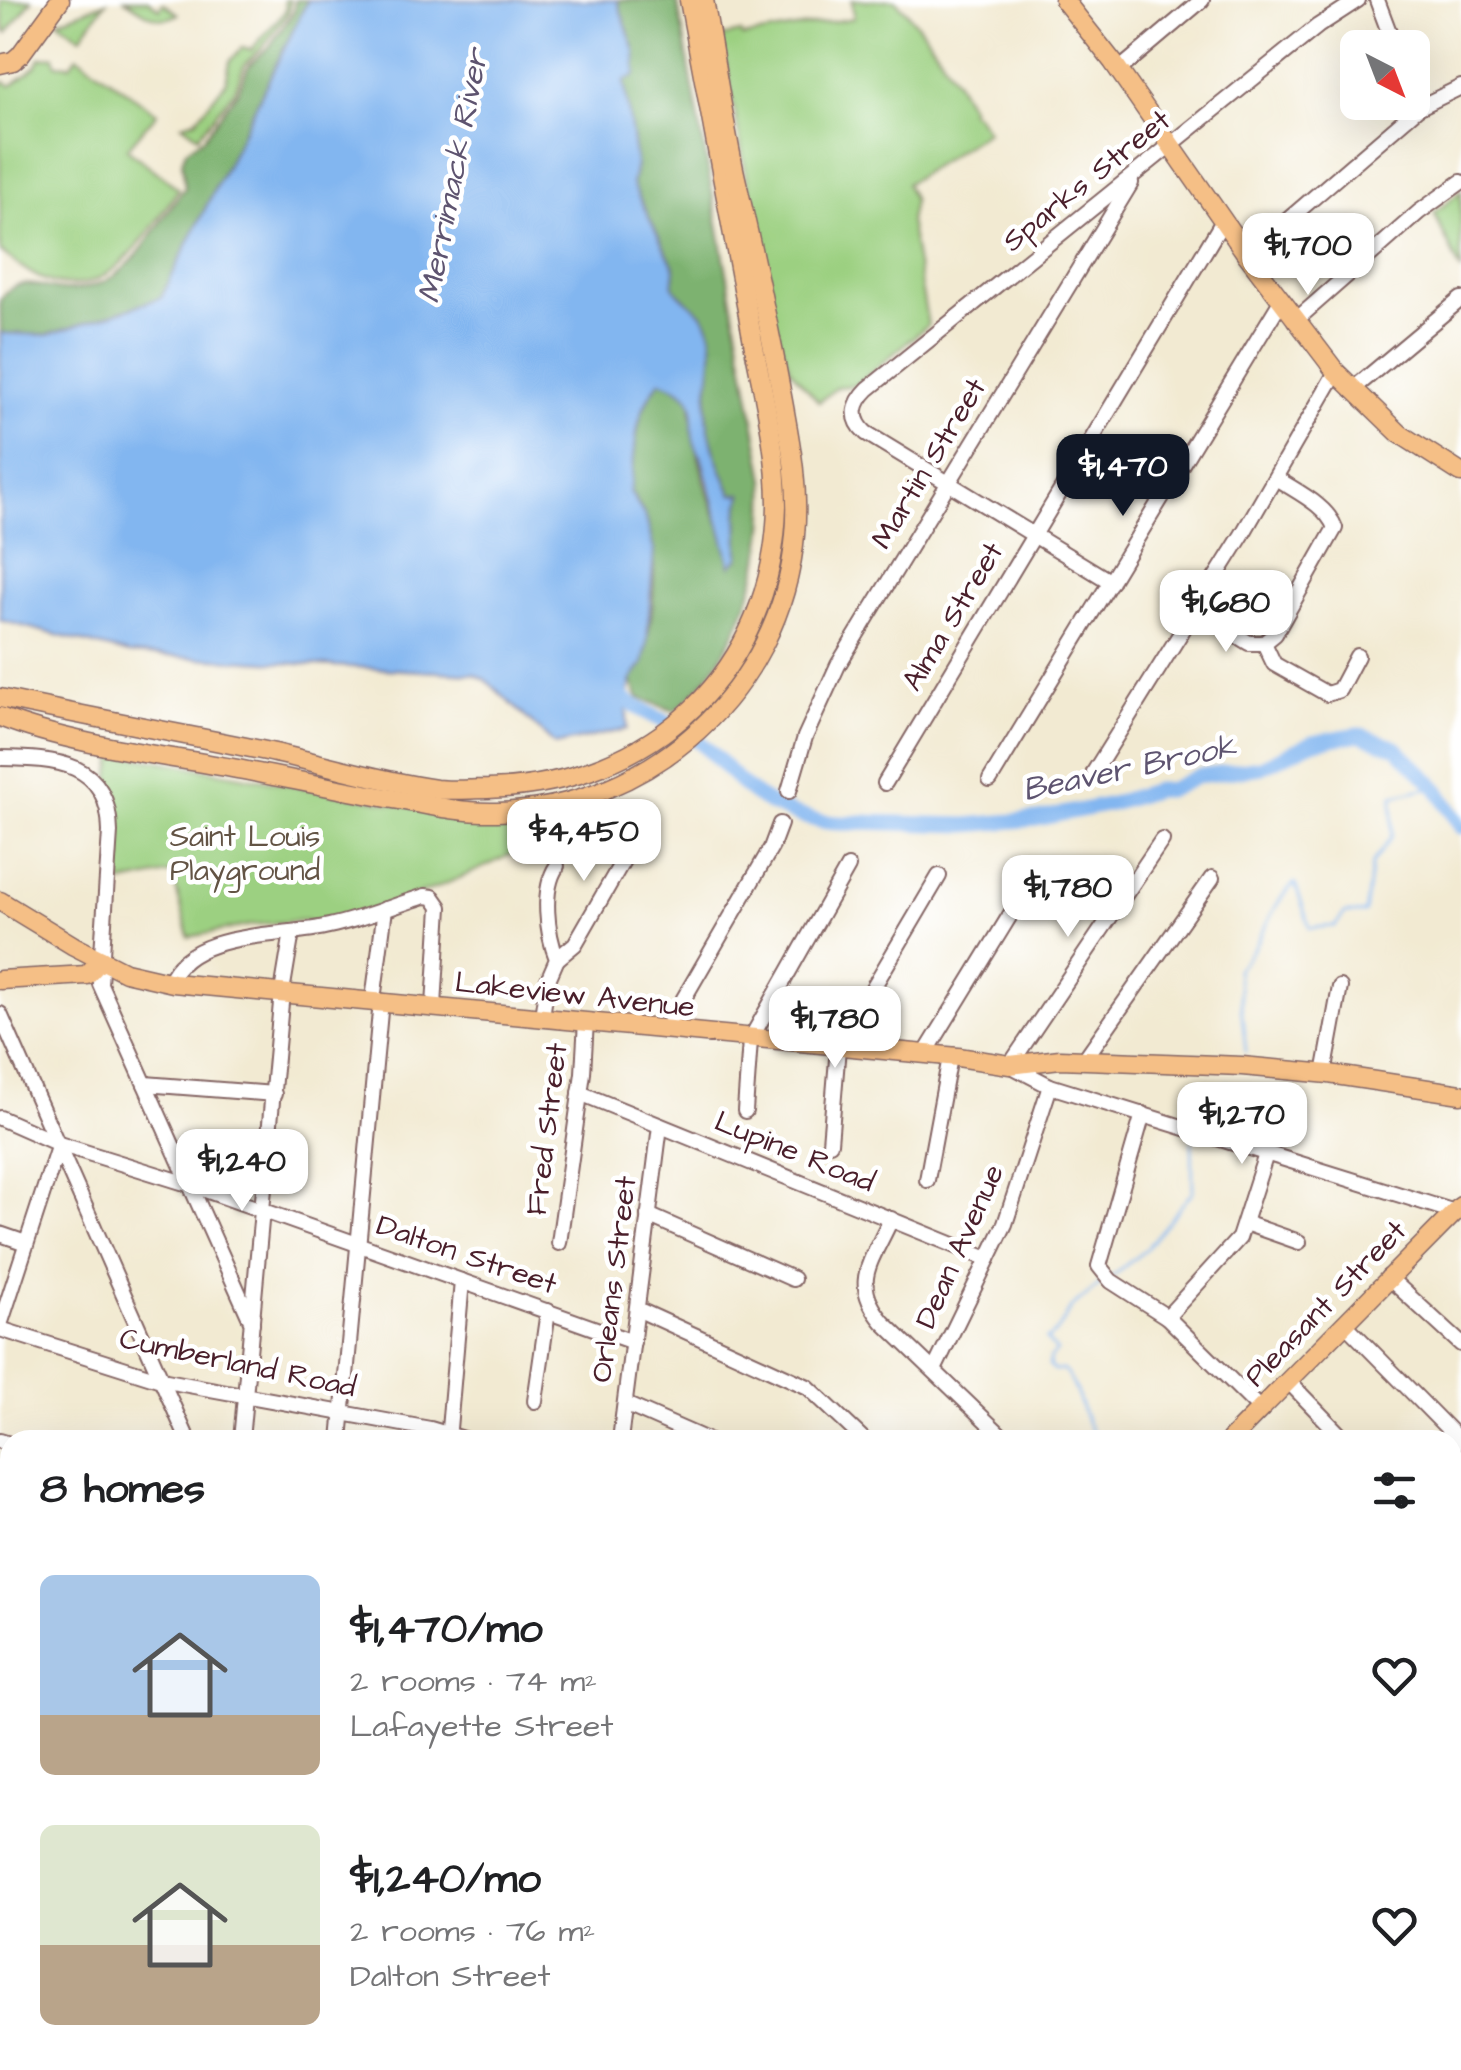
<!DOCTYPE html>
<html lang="en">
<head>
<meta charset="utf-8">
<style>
	:root { --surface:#fff; --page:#f6f6f6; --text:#202124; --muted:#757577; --accent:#111827 }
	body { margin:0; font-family:"Architects Daughter",sans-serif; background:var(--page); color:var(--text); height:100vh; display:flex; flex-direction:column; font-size:38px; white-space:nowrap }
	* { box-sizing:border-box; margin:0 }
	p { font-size:32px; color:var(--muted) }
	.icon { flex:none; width:55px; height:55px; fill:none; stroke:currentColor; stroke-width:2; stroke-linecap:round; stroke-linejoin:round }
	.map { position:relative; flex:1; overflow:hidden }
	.side { position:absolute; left:0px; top:1430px; width:1462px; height:640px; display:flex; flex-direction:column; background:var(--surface); border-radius:30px 30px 0 0; box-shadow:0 10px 40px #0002 }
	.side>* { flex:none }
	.needle { width:65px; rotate:138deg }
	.controls { position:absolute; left:1340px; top:30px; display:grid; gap:20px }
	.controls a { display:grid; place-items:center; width:90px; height:90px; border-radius:15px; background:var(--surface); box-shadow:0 10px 40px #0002; font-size:50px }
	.price { position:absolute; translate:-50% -85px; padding:0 22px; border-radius:20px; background:#fff; color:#222; font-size:32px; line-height:65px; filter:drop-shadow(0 2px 5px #0008) }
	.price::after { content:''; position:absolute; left:50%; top:60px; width:30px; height:22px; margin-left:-15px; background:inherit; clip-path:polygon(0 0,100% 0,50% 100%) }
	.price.active { background:var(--accent); color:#fff }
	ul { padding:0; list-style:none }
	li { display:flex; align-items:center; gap:30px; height:250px; padding:0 40px }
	li span { display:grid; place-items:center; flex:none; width:280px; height:200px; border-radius:15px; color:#555 }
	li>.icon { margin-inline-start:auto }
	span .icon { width:120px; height:120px; fill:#fffc; stroke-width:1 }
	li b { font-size:42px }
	h2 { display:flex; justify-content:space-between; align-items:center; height:120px; padding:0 40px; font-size:42px }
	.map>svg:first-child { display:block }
	.green { fill:#9cd081; stroke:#737856; stroke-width:2.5 }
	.forest { fill:#7db26f; stroke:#64684d; stroke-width:2.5 }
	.water { fill:#82b6f0; stroke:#666a8e; stroke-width:2.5 }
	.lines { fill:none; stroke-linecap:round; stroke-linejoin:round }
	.stream { stroke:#82b6f0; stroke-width:2.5 }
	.river { stroke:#82b6f0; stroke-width:15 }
	.minor-casing { stroke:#856665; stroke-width:18 }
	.major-casing { stroke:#856665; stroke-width:21 }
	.minor { stroke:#fff; stroke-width:14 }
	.major { stroke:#f5bf86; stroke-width:18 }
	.labels { text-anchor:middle; stroke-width:9; stroke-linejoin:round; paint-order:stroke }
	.street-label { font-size:30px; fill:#4a1f2b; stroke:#fff }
	.park-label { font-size:30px; fill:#635445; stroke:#fff }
	.water-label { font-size:32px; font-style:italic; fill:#5e5470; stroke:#fff }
</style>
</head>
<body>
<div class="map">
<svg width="1461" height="2070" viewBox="0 0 1461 2070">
	<rect width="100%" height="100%" fill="#fff"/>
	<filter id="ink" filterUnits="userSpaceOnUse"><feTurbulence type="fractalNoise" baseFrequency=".01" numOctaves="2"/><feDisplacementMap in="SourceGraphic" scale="20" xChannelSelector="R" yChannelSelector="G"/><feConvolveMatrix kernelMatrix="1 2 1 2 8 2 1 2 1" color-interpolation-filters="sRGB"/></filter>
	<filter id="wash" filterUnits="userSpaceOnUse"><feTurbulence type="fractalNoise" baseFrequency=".0048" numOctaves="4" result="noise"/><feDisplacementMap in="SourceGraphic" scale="40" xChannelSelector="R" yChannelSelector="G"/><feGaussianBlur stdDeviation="2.25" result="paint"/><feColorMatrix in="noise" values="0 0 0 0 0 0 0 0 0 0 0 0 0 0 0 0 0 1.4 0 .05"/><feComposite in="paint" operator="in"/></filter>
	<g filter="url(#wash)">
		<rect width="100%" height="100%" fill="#f2ead2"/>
		<g class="green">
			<polygon points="0,0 32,0 7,33 5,31"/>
			<path d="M125,0H148L160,9L163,3L178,14C160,27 142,10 125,0Z"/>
			<polygon points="284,0 290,0 289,12 262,48 245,64 235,90 198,136 182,124 196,120 226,82 230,61 242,48 251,50 286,10"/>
			<path d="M852,0H895C928,32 949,68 971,108L969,110L976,115L987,131L906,184L913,201L909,221L928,325L856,385L837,387L819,402L790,369L773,322L721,37L741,33L742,37L854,18Z"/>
			<polygon points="106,2 81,37 58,21 63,19"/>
			<path d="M54,56L56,64L70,65L77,56L157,113L127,149L179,189C145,235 108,308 40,278C25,271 13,260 0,251V86L4,81L11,86L36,66L40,58Z"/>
			<polygon points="1461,191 1461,272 1434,213"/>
			<path d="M115,753L551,832C483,873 386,911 308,926L307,920L252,925L189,937L172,873L119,884L117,824L108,786Z"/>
			<polygon points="10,1596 10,1648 0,1641 0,1607"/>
		</g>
		<g class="forest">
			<path d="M295,0H308L161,298L48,335L1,333L0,300C15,276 33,285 56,289C68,291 83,289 95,285C138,272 157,220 185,188L182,161L186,150L204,137L238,91L249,65L269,47L294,11Z"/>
			<path d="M617,0H677L765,480C769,564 741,654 675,711L639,698L631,681C654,647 661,558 646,519C643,510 636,500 630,492C637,448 631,416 661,380L687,391L692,400C688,422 708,500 719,523C725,534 732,546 739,557L738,514L742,495L732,494C720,467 705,434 707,404C708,377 717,352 709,326C702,307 683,302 673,286L675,269L632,184L636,164L624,81L633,77L635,51Z"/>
			<polygon points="253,2060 556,2060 559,2070 252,2070"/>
		</g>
		<path class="water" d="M308,0H617L635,51L636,75L624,81L636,164L632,184L675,269L673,286C683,302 702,307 709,326C717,352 708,377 707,403C705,433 720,467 732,494H742L738,514L739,557L731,566L701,456C676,420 718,400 660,381C631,416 637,449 630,492L646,518L654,550L647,643L643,664L631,681L627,702V729L555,745L485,679L474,674L129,654L0,620V333L48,335L161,298Z"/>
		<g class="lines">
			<g class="stream">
				<path d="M1246,1052L1237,969C1267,940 1265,910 1295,883L1310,928L1335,926L1345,913H1365L1372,864L1392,836L1393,796L1435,786"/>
				<polyline points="1197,1118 1228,1082"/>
				<polyline points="1112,1276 1145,1250 1193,1191 1192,1142"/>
				<path d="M1097,1440C1081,1420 1081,1389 1063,1370L1054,1371L1049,1366L1050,1358L1057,1351L1046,1340L1057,1332L1071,1308L1105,1280"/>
			</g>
			<path class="river" d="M614,690C637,712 667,720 694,738C713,751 727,771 744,786C773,811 824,828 861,822L966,825L1037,819L1111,804L1156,790H1169L1198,776L1261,767L1313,742L1359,734L1396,748L1435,786L1461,827"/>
		</g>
	</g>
	<g filter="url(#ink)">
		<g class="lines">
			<g class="minor-casing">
				<g id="minor">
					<polyline points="1377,0 1395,48"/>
					<polyline points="1119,70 1202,0"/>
					<polyline points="1247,255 1418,108 1461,87"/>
					<polyline points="1295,321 1419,212 1461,182"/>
					<polyline points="1352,390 1461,299"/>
					<path d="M1111,582L866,433C850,418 854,403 868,389L1318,26L1358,0"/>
					<polyline points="1195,610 1249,643 1264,643"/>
					<path d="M1264,643L1275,634L1335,528C1327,505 1295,491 1276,478"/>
					<polyline points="1264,643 1274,664 1327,694 1339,690 1357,656"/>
					<path d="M0,758C55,759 109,760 110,832L100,984L252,1323"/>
					<polyline points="1094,772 1242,535 1336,372"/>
					<polyline points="990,780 1281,301"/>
					<polyline points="885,783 1223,221"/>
					<polyline points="789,791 805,737 838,665 1131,183"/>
					<polyline points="1162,840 1010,1065 1050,1086 1455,1212"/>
					<polyline points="557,959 575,944 637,836"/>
					<path d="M169,982C191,929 282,938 329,926C362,919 393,906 425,896L433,897L440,907L434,1006"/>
					<polyline points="373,1000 385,909"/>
					<polyline points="0,1014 188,1440"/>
					<path d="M542,1017L547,982L557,959C547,934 541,889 557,866"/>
					<polyline points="665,1031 771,848 780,824"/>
					<polyline points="925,1054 1039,868"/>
					<polyline points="1084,1060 1212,878"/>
					<polyline points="1324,1074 1340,987"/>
					<polyline points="145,1084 274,1094"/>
					<polyline points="580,1093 988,1259"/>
					<polyline points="745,1111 750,1040 848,867"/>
					<polyline points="1143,1114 1099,1266 1111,1281 1167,1317 1260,1409"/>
					<polyline points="0,1118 59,1144 191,1185 633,1342"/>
					<polyline points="830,1143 838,1047 939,876"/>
					<polyline points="927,1180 950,1057"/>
					<polyline points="648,1215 793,1279"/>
					<path d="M891,1219C872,1262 849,1282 883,1322L1006,1440"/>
					<polyline points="1245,1223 1299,1242"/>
					<polyline points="0,1234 26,1243"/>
					<polyline points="559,1243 583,1073 586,1021"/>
					<polyline points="1388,1277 1461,1344"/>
					<polyline points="637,1309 808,1387 864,1440"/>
					<polyline points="1167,1317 1239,1238 1267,1151"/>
					<polyline points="1344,1323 1461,1442"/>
					<polyline points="0,1325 59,1144"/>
					<polyline points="0,1329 161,1380 430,1429 467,1440"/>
					<polyline points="934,1370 1005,1224 1050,1086"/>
					<polyline points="1288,1381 1345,1440"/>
					<polyline points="535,1401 548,1311"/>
					<polyline points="625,1404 707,1440"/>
					<polyline points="241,1440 282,992 292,932"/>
					<polyline points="340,1440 381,1001"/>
					<polyline points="448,1440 462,1281"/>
					<polyline points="620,1440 660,1126"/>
					<polyline points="0,1441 10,1444"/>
					<polyline points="1452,1497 1461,1488"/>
					<polyline points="0,1526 10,1529"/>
					<polyline points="0,1651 10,1658"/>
					<polyline points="0,1838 10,1831"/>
					<polyline points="0,1966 10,1958"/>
					<polyline points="1452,2048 1461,2053"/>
					<polyline points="10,2060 27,2070"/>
					<polyline points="1244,2060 1259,2070"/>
					<polyline points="191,2070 191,2060"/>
					<polyline points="597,2070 597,2060"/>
				</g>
			</g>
			<g class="major-casing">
				<g id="major">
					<polyline points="1064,0 1113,62 1247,255 1336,372 1400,434 1461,473"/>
					<polyline points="0,64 13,61 20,55 60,0"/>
					<path d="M0,698C88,717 178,733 266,751C322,763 379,781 436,789C453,791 471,789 488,789C653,784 774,672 777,505C777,444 761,386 750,326C730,217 709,109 689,0"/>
					<path d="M0,717C70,745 168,756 243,770C295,780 347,791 399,800C431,806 464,813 497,812C650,808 782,690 795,535C800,484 789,435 780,385C767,316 752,247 736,178C723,120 715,59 704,0"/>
					<polyline points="0,901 74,946 125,972 173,983 958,1057 1010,1065 1060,1059 1242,1066 1329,1074 1461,1094"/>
					<polyline points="0,980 87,975 101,960"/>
					<polyline points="1230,1440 1461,1206"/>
					<polyline points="704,2060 704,2070"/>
				</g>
			</g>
			<use href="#minor" class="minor"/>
			<use href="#major" class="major"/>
		</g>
	</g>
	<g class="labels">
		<g class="street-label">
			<text transform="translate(1086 180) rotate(-39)" y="10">Sparks Street</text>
			<text transform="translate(928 463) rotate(-59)" y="10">Martin Street</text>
			<text transform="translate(952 616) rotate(-59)" y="10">Alma Street</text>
			<text transform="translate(575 994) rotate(6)" y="10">Lakeview Avenue</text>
			<text transform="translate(546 1129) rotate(-83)" y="10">Fred Street</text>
			<text transform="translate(795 1151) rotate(22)" y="10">Lupine Road</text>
			<text transform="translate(959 1246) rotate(-66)" y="10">Dean Avenue</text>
			<text transform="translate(467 1254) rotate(19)" y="10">Dalton Street</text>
			<text transform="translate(613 1279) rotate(-83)" y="10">Orleans Street</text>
			<text transform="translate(1325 1303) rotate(-46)" y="10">Pleasant Street</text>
			<text transform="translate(238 1362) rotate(12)" y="10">Cumberland Road</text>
		</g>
		<g class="park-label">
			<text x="245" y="846">Saint Louis<tspan x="245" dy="34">Playground</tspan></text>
		</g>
		<g class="water-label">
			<text transform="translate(452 176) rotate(-79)" y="11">Merrimack River</text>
			<text transform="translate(1129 767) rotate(-12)" y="11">Beaver Brook</text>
		</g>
	</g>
</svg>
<div class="controls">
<a><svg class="needle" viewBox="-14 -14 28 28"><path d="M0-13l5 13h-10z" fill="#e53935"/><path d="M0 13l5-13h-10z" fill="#757577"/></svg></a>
</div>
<b class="price" style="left:1308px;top:298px">$1,700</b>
<b class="price active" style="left:1123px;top:519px">$1,470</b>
<b class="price" style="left:1226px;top:655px">$1,680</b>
<b class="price" style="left:584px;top:884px">$4,450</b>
<b class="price" style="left:1068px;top:940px">$1,780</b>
<b class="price" style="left:835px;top:1071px">$1,780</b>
<b class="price" style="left:1242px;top:1167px">$1,270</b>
<b class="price" style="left:242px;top:1214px">$1,240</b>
<section class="side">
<h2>8 homes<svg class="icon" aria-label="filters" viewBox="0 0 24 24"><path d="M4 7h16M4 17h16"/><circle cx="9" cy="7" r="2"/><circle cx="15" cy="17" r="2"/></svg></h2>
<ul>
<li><span style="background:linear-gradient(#a9c7e8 70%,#b9a48a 0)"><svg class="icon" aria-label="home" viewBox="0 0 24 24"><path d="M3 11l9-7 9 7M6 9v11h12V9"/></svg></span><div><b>$1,470/mo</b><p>2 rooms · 74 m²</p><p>Lafayette Street</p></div><svg class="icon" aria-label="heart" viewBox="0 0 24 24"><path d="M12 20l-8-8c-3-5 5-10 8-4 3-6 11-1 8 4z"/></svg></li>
<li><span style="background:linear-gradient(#dfe7d0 60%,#b9a48a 0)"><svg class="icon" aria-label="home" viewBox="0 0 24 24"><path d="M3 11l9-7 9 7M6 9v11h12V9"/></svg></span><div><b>$1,240/mo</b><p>2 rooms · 76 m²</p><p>Dalton Street</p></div><svg class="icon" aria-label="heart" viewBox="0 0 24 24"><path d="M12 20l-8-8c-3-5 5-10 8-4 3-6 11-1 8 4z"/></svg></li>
</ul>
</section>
</div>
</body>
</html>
